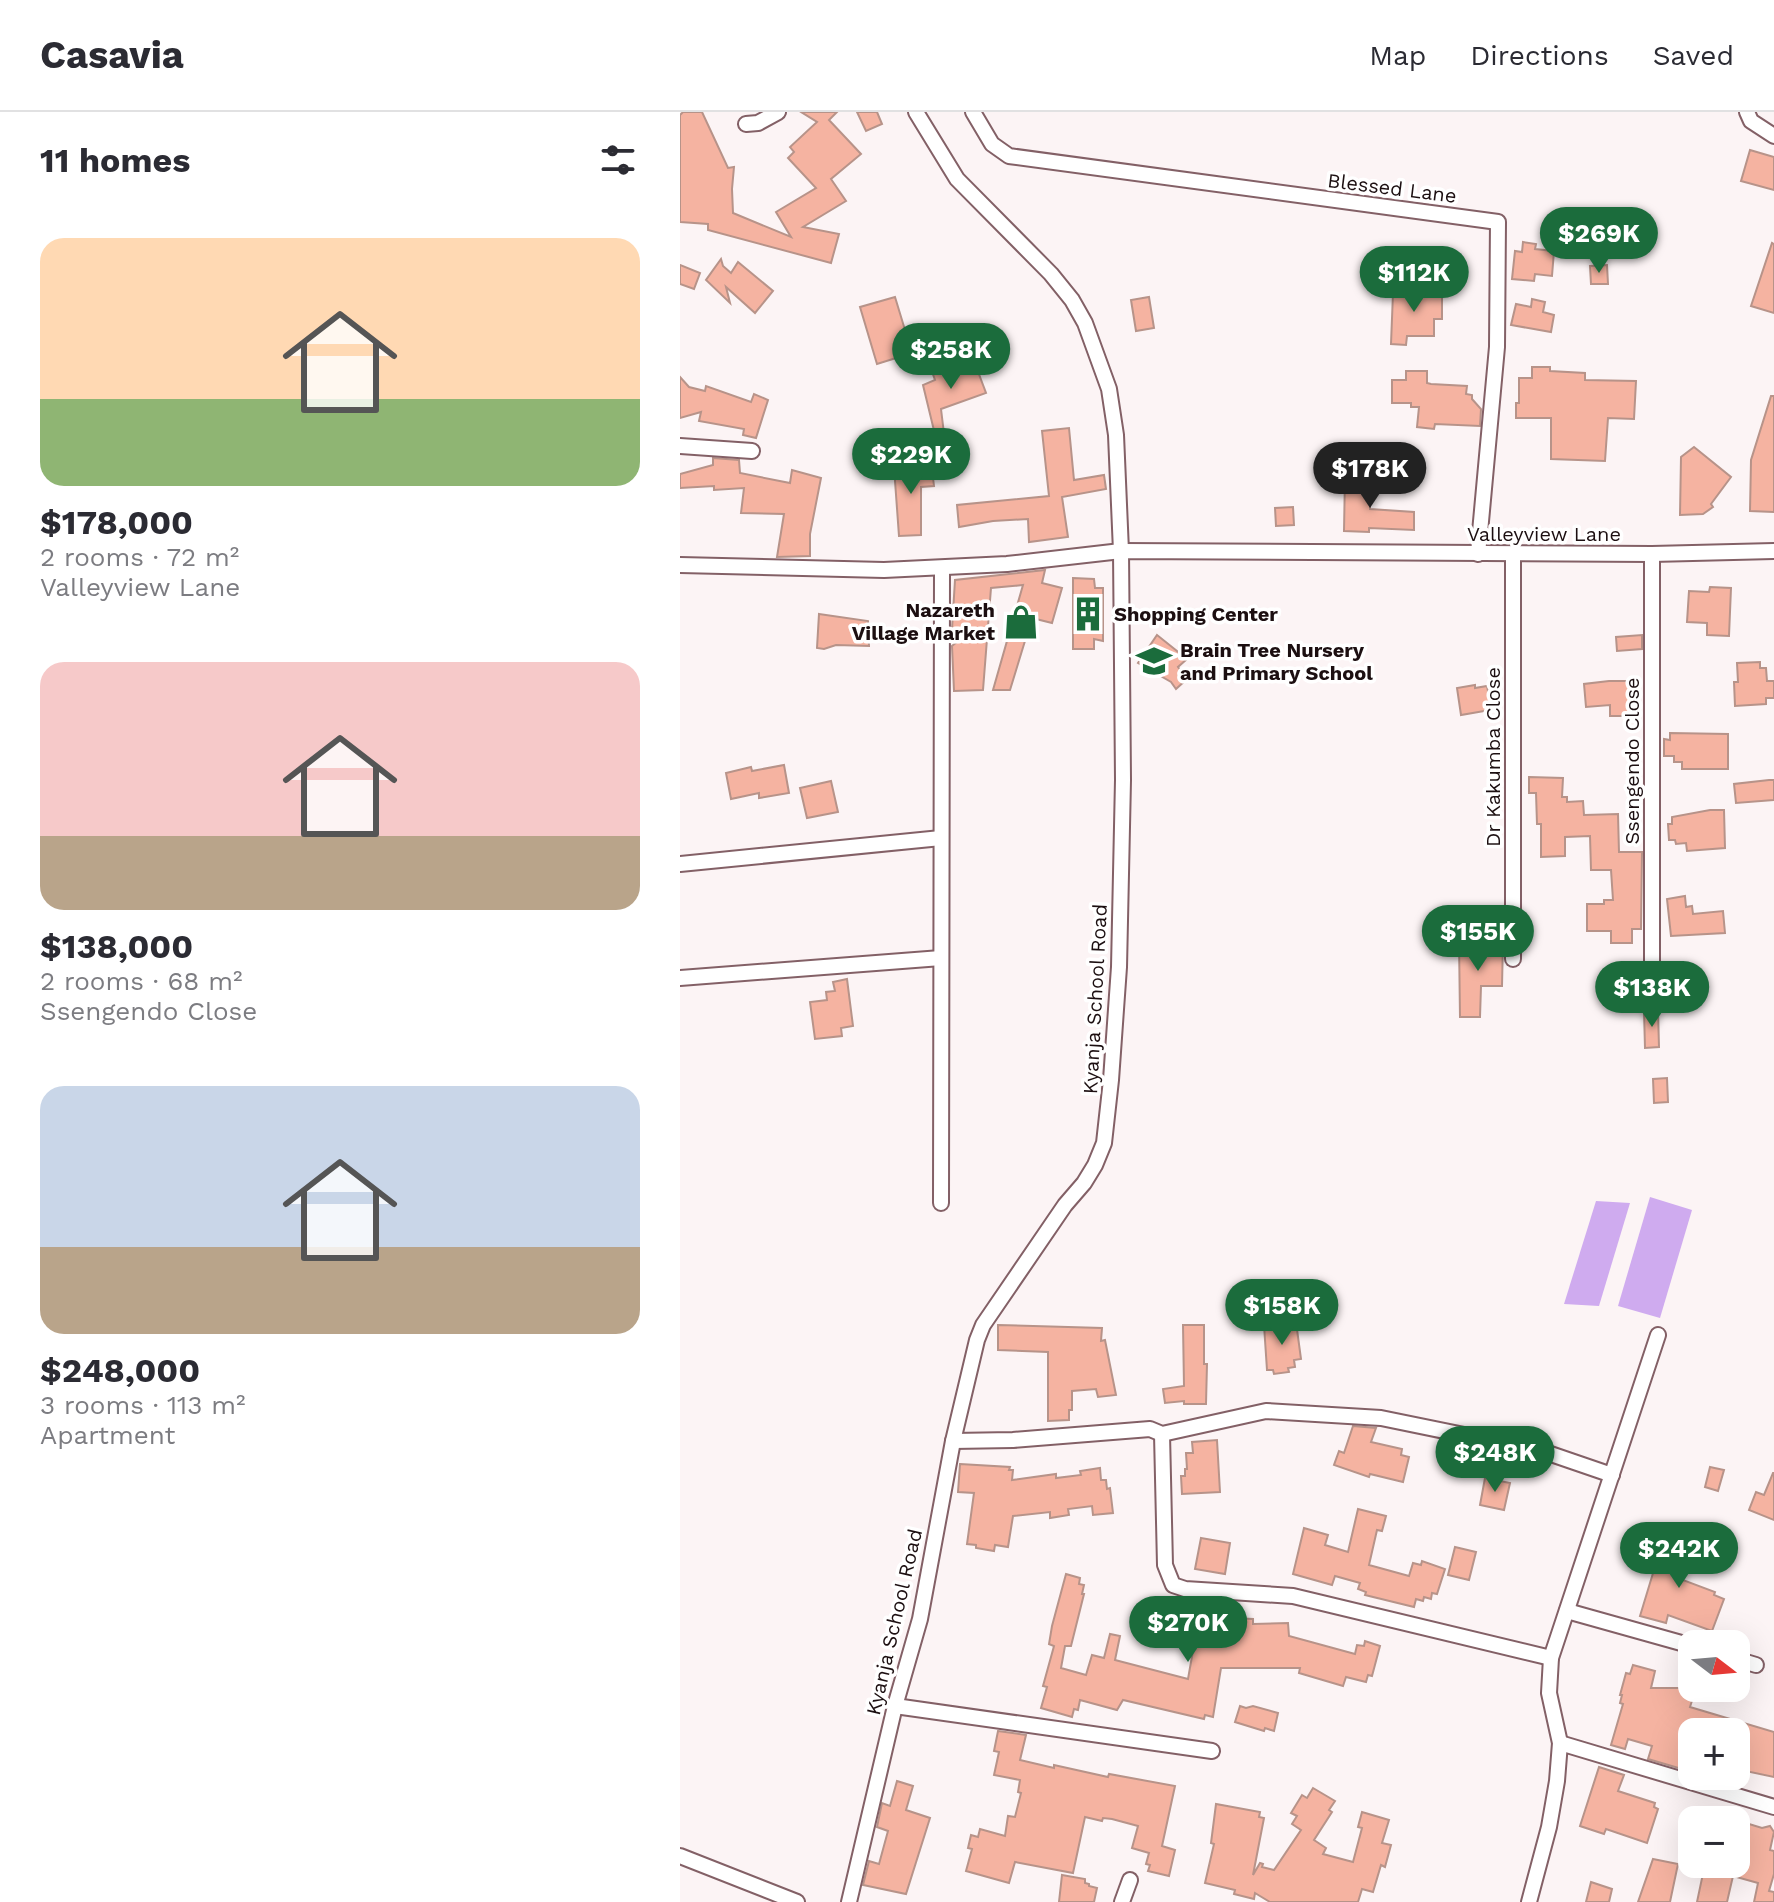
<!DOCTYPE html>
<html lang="en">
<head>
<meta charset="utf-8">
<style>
	:root { --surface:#fff; --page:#f2f2f3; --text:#2b2b33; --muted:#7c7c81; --line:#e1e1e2; --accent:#1b6c3c }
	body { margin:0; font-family:"Work Sans",sans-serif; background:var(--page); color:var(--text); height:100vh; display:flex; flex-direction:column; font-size:30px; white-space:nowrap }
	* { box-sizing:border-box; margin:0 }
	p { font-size:26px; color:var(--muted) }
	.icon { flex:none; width:44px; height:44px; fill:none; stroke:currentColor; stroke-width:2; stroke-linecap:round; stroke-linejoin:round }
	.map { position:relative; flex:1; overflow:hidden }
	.side { display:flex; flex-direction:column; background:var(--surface); width:680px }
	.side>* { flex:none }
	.needle { width:52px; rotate:106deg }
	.buttons { position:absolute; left:998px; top:1518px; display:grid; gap:16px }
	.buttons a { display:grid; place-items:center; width:72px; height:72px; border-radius:16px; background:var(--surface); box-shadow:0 8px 32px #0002; font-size:40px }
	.price { position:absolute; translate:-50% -68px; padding:0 18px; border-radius:28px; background:var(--accent); color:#fff; font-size:26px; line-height:52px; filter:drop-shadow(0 2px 4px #0008) }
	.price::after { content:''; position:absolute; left:50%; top:48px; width:24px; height:18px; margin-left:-12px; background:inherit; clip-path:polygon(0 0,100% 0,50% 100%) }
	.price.on { background:#222; color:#fff }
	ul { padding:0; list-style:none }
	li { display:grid; align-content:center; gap:16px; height:424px; padding:0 40px }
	li span { display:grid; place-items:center; height:248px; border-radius:24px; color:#555 }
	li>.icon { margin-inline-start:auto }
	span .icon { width:144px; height:144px; fill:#fffc; stroke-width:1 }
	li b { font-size:34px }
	h2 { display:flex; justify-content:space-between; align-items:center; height:96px; padding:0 40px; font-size:34px }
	header { display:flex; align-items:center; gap:48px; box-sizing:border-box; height:112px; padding:0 40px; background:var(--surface); border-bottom:2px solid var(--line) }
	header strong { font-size:38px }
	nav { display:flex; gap:44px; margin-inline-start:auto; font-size:28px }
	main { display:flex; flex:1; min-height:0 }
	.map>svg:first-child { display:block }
	.water { fill:#cfabef }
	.building { fill:#f5b3a1; stroke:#b79389; stroke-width:2 }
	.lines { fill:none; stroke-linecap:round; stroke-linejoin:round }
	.minor-casing { stroke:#836066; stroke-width:18 }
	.minor { stroke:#fff; stroke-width:14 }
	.labels { text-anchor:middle; stroke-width:7; stroke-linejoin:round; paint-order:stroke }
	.street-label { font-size:20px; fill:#1c0f11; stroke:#fff }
	.poi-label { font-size:20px; font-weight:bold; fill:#1c0f11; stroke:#fff; text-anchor:start }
</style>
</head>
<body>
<header>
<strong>Casavia</strong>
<nav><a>Map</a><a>Directions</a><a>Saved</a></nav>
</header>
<main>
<section class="side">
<h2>11 homes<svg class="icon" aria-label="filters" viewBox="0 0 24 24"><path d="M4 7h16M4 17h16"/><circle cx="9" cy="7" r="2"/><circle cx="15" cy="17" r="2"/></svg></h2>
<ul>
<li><span style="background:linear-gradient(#ffd9b3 65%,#8fb573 0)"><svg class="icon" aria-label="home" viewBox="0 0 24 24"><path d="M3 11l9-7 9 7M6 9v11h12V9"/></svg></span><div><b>$178,000</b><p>2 rooms · 72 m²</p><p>Valleyview Lane</p></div></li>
<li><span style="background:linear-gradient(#f6c9c9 70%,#b9a48a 0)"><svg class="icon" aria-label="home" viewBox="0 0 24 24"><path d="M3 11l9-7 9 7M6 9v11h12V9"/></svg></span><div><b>$138,000</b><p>2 rooms · 68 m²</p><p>Ssengendo Close</p></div></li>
<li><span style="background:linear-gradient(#c9d6e8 65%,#b9a48a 0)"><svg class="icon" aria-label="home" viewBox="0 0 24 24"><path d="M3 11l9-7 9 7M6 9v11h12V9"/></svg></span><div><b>$248,000</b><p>3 rooms · 113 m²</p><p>Apartment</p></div></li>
</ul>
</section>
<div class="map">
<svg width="1094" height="1790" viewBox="0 0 1094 1790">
	<rect width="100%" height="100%" fill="#fcf4f5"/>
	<g class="water">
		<polygon points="970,1085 1012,1098 980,1206 938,1194"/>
		<polygon points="916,1089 950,1091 919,1194 884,1192"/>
	</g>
	<g class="building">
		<polygon points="3,0 22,0 48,56 54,55 52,77 53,101 111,125 96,100 136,76 108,46 114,40 110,35 137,10 121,0 157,0 149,8 181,42 151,67 166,89 123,115 159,122 151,151 28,118 28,112 0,110 0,3"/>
		<polygon points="177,0 197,0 202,12 186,19"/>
		<polygon points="1070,38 1094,45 1094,78 1061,69"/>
		<polygon points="843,130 856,132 855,137 874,139 872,164 855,162 854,169 832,167 835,139 842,140"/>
		<polygon points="1092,131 1094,132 1094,201 1071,194"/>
		<polygon points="41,147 43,154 51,161 58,150 93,179 75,201 46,175 50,191 26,168"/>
		<polygon points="0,153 20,161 14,177 0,172"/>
		<polygon points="927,153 928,172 911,172 910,154"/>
		<polygon points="725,173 742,174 741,184 762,184 762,207 754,207 754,224 727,224 726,233 711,232 713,181 725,181"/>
		<polygon points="215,185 232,241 197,252 180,195"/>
		<polygon points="469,185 474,216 456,219 451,188"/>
		<polygon points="852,187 865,190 863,200 874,203 871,220 831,213 836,192 851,195"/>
		<polygon points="267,247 271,257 294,249 306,281 261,297 265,330 257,331 243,273 255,268 250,254"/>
		<polygon points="852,255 870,255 870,259 905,261 905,268 956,269 954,307 928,306 925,349 871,347 871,306 836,306 836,291 839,291 839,266 852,266"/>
		<polygon points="726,259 747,259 747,271 751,272 787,274 786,282 792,283 792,287 801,297 800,314 755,312 754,317 737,315 739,295 731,295 731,291 712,291 712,268 726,268"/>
		<polygon points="0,265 9,275 25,279 26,274 71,290 74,282 88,288 76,326 63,323 64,317 19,309 21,300 0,306"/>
		<polygon points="1091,284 1094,284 1094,400 1070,399 1071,348"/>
		<polygon points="389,316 394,368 424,363 426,377 382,385 388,425 349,430 348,407 313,409 279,415 277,393 369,384 362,319"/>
		<polygon points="1014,335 1051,365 1031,392 1033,395 1023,402 1000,403 1001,345"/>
		<polygon points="33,346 59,348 60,361 110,371 112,358 141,366 130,422 130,444 97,445 104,402 61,401 64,376 34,378 34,374 0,376 0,362 33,353"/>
		<polygon points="251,350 254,374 241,375 241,423 219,424 214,355"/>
		<polygon points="665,364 690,364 690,397 734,400 734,418 689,416 689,420 664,419"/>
		<polygon points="613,395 614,413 596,414 595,396"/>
		<polygon points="365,458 362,471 382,476 372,511 352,506 330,578 313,578 343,473 311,476 303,578 274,579 272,534 278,529 272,517 275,468"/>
		<polygon points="393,466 414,467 415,476 423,476 423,529 414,527 414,537 393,537"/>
		<polygon points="1030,475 1051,476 1049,524 1027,523 1027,511 1007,510 1009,479 1029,480"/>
		<polygon points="139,502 188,509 189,534 156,533 144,537 137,536"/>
		<polygon points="477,523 507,547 498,555 507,567 496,577 491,570 458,551"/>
		<polygon points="962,523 962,537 937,539 936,525"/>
		<polygon points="1080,550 1080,556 1086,556 1087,569 1094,569 1094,586 1086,586 1086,592 1055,594 1054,570 1058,570 1057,551"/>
		<polygon points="929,569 950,569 950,573 956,573 957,599 952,599 952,604 930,604 930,593 906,595 904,572"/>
		<polygon points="795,573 795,576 807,574 809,584 814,583 816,597 781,603 777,576"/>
		<polygon points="990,621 1048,622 1048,657 1002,657 1002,650 994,650 994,644 984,644 984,627 990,628"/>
		<polygon points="104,653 109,681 79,686 79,681 51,687 46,661 71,655 72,659"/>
		<polygon points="849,665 883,666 882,685 887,685 887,690 903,689 904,703 938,702 939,740 962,740 961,817 952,817 952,831 931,831 931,819 907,819 907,792 924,792 924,788 933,788 931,758 911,758 910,724 885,725 885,744 861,745 861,712 857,712 856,681 849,681"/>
		<polygon points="1089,668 1094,668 1094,688 1056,691 1054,672"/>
		<polygon points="151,669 158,700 127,706 120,676"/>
		<polygon points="1030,698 1044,698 1045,736 1007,739 1006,731 996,732 995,728 989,728 988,712 992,712 992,705"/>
		<polygon points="1005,784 1006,795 1012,794 1013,802 1043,799 1045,821 991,824 987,787"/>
		<polygon points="779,828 823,829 822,874 801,874 800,905 780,905"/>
		<polygon points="167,867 173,914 161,916 162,924 135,927 130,890 147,888 146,880 155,879 153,870"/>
		<polygon points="978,898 979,935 965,936 964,899"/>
		<polygon points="987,966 988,990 974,991 973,967"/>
		<polygon points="616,1210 621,1247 614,1248 615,1255 608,1256 609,1260 594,1262 593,1258 587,1258 584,1213"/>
		<polygon points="318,1213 422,1216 421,1229 425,1228 436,1283 418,1285 416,1277 392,1279 392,1298 389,1298 389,1308 368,1309 368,1240 318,1238"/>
		<polygon points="503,1213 524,1213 524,1252 527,1252 526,1292 504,1292 504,1289 485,1291 483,1277 504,1274"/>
		<polygon points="673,1314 696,1316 691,1330 722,1337 721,1343 729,1345 723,1370 690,1362 689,1365 654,1353 659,1339 664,1341"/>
		<polygon points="537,1328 540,1380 502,1382 501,1364 505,1364 505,1357 507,1357 506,1341 513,1341 512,1330"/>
		<polygon points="280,1352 330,1355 329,1358 333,1358 332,1368 376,1362 376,1366 401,1363 400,1359 420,1356 421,1368 426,1368 427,1377 430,1376 433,1401 413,1403 412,1394 388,1397 389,1403 370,1406 370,1400 333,1404 328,1435 315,1433 314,1439 296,1436 296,1433 287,1432 294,1381 278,1380"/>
		<polygon points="1030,1355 1044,1358 1038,1379 1025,1375"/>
		<polygon points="1093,1361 1094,1361 1094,1408 1069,1398 1076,1380 1084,1383"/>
		<polygon points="805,1366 830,1371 824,1398 800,1393"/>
		<polygon points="678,1397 706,1404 702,1419 697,1418 689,1453 729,1464 733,1451 741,1453 742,1449 765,1457 757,1482 752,1481 751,1487 744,1485 743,1489 736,1487 734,1495 685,1483 686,1480 678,1477 680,1471 655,1464 652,1473 613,1462 624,1416 648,1423 645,1433 668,1440"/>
		<polygon points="993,1421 1012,1427 1000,1467 1035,1480 1034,1483 1044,1487 1032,1519 988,1503 986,1511 960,1504 977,1448 980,1448 985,1430 990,1432"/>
		<polygon points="521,1426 550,1431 545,1462 515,1457"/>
		<polygon points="775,1435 796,1440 789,1468 768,1463"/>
		<polygon points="386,1462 400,1466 399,1472 404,1473 402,1482 404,1482 391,1534 385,1534 381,1556 406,1563 412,1543 424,1546 430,1522 440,1524 435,1548 508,1567 516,1522 521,1522 522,1505 552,1506 573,1507 573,1512 608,1511 609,1524 675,1542 677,1533 684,1534 685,1529 700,1534 692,1564 688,1563 686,1570 666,1565 663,1574 619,1561 620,1556 541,1556 533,1605 525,1603 524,1607 443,1588 437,1598 400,1588 398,1598 394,1597 392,1605 361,1596 367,1575 363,1574 374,1534 369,1532 372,1514"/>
		<polygon points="953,1553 975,1559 971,1576 1016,1576 1010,1595 1094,1620 1094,1665 1056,1657 1056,1620 1012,1620 1012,1660 968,1647 972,1634 948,1627 945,1637 931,1633 943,1592 940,1591 942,1583 940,1583 946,1561 950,1562"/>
		<polygon points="560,1594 566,1596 573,1594 598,1601 594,1619 585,1616 584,1619 555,1610"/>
		<polygon points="318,1619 346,1623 340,1648 374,1656 374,1653 428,1665 429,1662 495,1674 482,1734 495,1738 489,1764 468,1759 470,1753 466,1752 469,1741 452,1736 458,1714 432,1707 423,1706 422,1709 405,1705 393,1761 335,1750 329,1771 286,1759 292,1737 288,1736 291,1723 298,1725 300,1717 325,1724 328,1704 335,1705 341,1681 338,1680 340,1668 314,1663 319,1640 314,1639"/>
		<polygon points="919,1655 944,1663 938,1679 975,1691 974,1695 978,1697 967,1731 926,1717 924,1722 900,1714"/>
		<polygon points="217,1669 233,1674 226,1698 250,1706 226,1782 183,1773 189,1749 199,1752 208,1719 197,1715 202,1691 210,1694"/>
		<polygon points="633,1676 655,1689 649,1698 652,1700 634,1728 646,1736 643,1742 673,1750 682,1716 678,1715 682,1700 709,1708 702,1731 711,1733 705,1755 701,1753 693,1780 682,1777 678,1790 590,1790 575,1781 574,1787 554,1782 555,1778 525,1771 534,1732 531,1731 536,1692 580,1700 579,1705 584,1706 573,1763 580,1751 583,1752 582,1755 594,1758 621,1718 612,1712 617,1704 611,1701 622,1683 627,1686"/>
		<polygon points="1056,1708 1082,1716 1090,1714 1094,1720 1090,1738 1094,1739 1094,1762 1089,1779 1094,1780 1094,1790 1074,1790 1078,1771 1053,1764 1047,1790 1017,1790 1025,1752 1056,1752"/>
		<polygon points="973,1747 998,1752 990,1790 958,1790"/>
		<polygon points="382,1763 405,1767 405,1771 409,1772 409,1774 417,1776 414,1790 379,1790"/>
		<polygon points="911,1770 932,1777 929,1790 906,1790"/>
	</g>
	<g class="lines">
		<g class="minor-casing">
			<g id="minor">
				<polyline points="293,0 312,32 329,44 818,110 817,235 798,442"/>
				<polyline points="1067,0 1071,9 1094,24"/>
				<polyline points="66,12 78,11 98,0"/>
				<polyline points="0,334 72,339"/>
				<polyline points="833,442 833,847"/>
				<polyline points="972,442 972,857"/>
				<polyline points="0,453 204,458 327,452 441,439 972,442 1094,439"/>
				<polyline points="0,752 261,726"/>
				<polyline points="0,866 261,846"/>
				<polyline points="261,1091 262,457"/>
				<polyline points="482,1322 485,1453 493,1473 505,1477 613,1484 871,1546"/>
				<polyline points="273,1329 333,1328 470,1317 482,1322 586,1299 701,1306 862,1339 932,1363"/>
				<polyline points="887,1499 1012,1534"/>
				<polyline points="1056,1547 1076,1553"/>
				<polyline points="215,1594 532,1639"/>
				<polyline points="880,1631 1094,1695"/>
				<polyline points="0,1744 117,1790"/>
				<polyline points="169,1790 215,1594 240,1507 273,1329 297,1228 303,1213 385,1093 404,1071 415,1053 424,1031 431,968 439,855 443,668 441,439 436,323 429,277 405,211 392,188 371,162 277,67 236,0"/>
				<polyline points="442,1790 450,1768"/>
				<polyline points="849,1790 869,1715 877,1669 880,1631 869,1581 871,1546 978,1223"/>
			</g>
		</g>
		<use href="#minor" class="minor"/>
	</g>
	<defs>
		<g id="building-bare" transform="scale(2.76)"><path d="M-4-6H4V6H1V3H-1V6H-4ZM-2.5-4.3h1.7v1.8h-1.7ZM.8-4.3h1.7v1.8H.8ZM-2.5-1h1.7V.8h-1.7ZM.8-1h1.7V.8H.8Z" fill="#1b6c3c" stroke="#fff" stroke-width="2.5" paint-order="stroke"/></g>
		<g id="shop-bare" transform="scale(2.76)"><path d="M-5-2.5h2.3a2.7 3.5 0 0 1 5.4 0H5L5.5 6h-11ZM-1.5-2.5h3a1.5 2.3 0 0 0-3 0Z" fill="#1b6c3c" stroke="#fff" stroke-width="2.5" paint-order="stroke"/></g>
		<g id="school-bare" transform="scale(2.76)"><path d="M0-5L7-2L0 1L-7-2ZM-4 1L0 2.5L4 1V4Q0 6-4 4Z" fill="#1b6c3c" stroke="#fff" stroke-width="2.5" paint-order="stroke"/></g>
	</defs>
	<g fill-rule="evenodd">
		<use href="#building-bare" x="408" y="502"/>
		<use href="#shop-bare" x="341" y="510"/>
		<use href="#school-bare" x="474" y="549"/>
	</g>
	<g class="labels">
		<g class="street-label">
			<text transform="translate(712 76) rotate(7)" y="7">Blessed Lane</text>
			<text x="864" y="429">Valleyview Lane</text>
			<text transform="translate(813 645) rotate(-90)" y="7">Dr Kakumba Close</text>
			<text transform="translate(952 649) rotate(-90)" y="7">Ssengendo Close</text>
			<text transform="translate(415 887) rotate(-87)" y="7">Kyanja School Road</text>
			<text transform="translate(214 1510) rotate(-77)" y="7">Kyanja School Road</text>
		</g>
		<g class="poi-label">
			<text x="315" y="505" text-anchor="end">Nazareth<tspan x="315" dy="23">Village Market</tspan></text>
			<text x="434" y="509">Shopping Center</text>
			<text x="500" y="545">Brain Tree Nursery<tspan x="500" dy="23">and Primary School</tspan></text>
		</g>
	</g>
</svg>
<div class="buttons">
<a><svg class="needle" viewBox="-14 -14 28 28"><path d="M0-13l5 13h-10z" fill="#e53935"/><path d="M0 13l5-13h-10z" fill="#7c7c81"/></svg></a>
<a>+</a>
<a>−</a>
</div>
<b class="price" style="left:919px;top:163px">$269K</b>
<b class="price" style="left:734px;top:202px">$112K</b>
<b class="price" style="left:271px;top:279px">$258K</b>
<b class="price" style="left:231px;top:384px">$229K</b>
<b class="price on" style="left:690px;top:398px">$178K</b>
<b class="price" style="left:798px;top:861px">$155K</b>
<b class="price" style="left:972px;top:917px">$138K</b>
<b class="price" style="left:602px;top:1235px">$158K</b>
<b class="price" style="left:815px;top:1382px">$248K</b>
<b class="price" style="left:999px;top:1478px">$242K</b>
<b class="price" style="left:508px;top:1552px">$270K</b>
</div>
</main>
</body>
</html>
